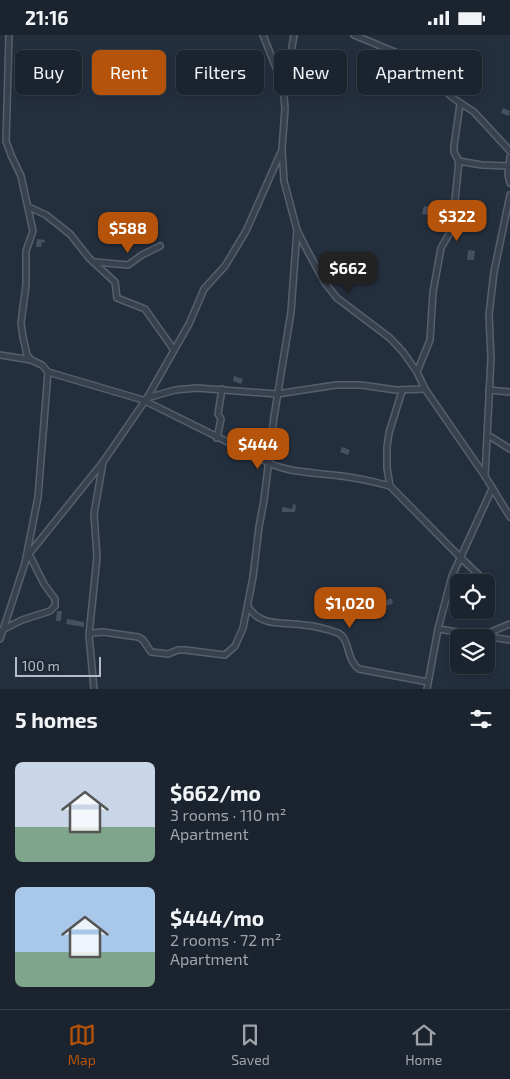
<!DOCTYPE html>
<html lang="en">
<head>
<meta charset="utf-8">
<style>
	:root { --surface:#1b232e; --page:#282f3a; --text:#f1f3f6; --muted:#a0a4aa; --line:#39404a; --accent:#b45309 }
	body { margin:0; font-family:"Exo 2",sans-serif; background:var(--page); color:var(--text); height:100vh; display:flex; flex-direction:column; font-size:19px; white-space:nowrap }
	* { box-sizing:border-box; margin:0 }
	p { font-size:16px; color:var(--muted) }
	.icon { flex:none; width:28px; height:28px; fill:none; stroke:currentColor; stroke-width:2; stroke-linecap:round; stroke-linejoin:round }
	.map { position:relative; height:654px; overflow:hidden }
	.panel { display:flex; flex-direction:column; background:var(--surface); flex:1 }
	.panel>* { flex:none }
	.banner { position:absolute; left:15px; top:15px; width:480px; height:45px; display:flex; gap:10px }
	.buttons { position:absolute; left:450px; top:539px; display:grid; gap:10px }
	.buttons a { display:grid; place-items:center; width:45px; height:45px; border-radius:8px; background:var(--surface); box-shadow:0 2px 8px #0003,0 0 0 1px var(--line); font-size:25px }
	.scale { position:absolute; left:15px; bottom:12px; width:86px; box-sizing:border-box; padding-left:5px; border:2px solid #b4bcc9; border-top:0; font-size:14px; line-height:18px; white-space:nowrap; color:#b4bcc9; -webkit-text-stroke:4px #1d2633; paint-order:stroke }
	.price { position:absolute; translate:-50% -42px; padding:0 11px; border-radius:10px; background:var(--accent); color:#fff; font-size:16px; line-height:32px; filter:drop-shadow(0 1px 2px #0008) }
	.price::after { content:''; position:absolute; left:50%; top:30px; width:15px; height:11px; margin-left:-8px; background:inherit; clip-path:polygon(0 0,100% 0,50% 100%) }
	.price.on { background:#222; color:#fff }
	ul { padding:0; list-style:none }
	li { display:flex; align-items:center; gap:15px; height:125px; padding:0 15px }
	li span { display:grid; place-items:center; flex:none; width:140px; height:100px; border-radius:8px; color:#555 }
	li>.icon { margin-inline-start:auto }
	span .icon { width:60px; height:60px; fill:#fffc; stroke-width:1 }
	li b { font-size:21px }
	h2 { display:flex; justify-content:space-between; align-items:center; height:60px; padding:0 15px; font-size:21px }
	.tag { padding:0 18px; border-radius:8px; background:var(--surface); box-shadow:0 2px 8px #0003,0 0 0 1px var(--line); font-size:18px; line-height:45px }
	.tag.on { background:var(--accent); color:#fff }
	.status { display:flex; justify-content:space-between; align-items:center; height:35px; padding:0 25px; background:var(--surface); direction:ltr }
	.status svg { height:14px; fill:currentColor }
	.dock { display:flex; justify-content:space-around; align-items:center; height:70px; border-top:1px solid var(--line); background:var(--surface); font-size:14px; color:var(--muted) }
	.dock a { display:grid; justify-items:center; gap:2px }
	.dock .on { color:var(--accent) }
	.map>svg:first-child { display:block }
	.building { fill:#455162 }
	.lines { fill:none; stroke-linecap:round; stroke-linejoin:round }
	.minor-casing { stroke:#565f6c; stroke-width:8 }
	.minor { stroke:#38414e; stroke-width:5 }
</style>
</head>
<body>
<div class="status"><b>21:16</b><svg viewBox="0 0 49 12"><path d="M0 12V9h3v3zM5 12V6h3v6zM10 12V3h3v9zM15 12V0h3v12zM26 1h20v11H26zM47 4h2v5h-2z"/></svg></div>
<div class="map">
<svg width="510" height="654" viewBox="0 0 510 654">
	<rect width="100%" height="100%" fill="#242f3e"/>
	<g class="building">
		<polygon points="503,73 510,76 509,81 501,78"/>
		<polygon points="424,171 429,172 427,180 422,179"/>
		<polygon points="37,204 45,205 44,208 42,207 41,212 36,212"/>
		<polygon points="468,215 475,216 474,225 467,225"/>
		<polygon points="234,341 243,344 241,349 233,346"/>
		<polygon points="342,412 350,415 348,420 340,417"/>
		<polygon points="293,469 296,470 295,477 282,477 282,472 292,474"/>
		<polygon points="391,563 393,568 387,571 384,566"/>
		<polygon points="373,565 383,567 383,572 372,571"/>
		<polygon points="57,576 62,576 61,586 56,586"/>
		<polygon points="67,584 84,587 84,592 66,589"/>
	</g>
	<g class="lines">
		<g class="minor-casing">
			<g id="minor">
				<path d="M9,0L6,106L11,120L21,141L33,196L26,216V250L21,288L23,302L27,320L31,325L42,330L48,337L143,365L258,422C280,437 307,437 333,440C352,442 372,446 390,451"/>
				<polyline points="263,0 278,38 284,61 285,74 282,114 284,146 297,195 307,215 325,248 337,263 390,303 403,317 417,337 425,354 485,441 510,482"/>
				<polyline points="354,0 395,17 420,33 453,63 474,77 510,116"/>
				<polyline points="284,59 294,0"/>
				<polyline points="510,122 508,140 510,148"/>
				<polyline points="458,126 482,130 508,131"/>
				<polyline points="29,172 46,180 70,199 89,223 115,247 117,263 145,274 174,315"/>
				<polyline points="95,227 128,230 142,220 160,211"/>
				<polyline points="0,320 31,325"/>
				<polyline points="417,337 430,305 433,257 441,213 452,194 459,126 454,117 454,111 460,69"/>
				<polyline points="489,355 510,357"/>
				<polyline points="402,356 389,398 387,412 387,433 390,451 460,522"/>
				<polyline points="147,363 175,355 197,353 277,359 336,350 361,350 396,355 425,354"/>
				<polyline points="487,402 491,402 510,414"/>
				<polyline points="217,403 221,384 218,379 222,354"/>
				<polyline points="485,441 491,323 489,280 494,237 510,160"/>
				<polyline points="459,521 485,546"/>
				<polyline points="25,528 29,519 103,427 147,363 189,289 204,254 225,231 246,196 281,117"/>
				<path d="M248,571C259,592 284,587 304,590C315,591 327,594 338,598C350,603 346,625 359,634L428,647"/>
				<polyline points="438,594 510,605"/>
				<polyline points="0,596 22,585 50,576 55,571 55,564 44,549 29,519"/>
				<polyline points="89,600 93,598 103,597 138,602 143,605 151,617 168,619 178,615 185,615 225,620 235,611 243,593 253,542 259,492 264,465 274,382 291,277 297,195"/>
				<polyline points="481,601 510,589"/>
				<polyline points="0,604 25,528 38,462 48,337"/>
				<polyline points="94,654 89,600 97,522 94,479 103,427"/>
				<polyline points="427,654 438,594 452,541 492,454"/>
			</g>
		</g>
		<use href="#minor" class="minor"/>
	</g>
</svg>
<div class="buttons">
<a><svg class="icon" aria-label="locate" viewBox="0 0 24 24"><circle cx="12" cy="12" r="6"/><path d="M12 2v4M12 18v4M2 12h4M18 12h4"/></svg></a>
<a><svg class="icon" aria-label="layers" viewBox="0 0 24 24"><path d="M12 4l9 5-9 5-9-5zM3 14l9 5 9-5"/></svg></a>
</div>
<div class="scale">100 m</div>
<b class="price" style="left:457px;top:207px">$322</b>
<b class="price" style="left:128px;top:219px">$588</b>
<b class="price on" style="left:348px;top:259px">$662</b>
<b class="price" style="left:258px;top:435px">$444</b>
<b class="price" style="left:350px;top:594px">$1,020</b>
<div class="banner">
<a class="tag">Buy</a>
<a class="tag on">Rent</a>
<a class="tag">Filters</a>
<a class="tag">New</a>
<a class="tag">Apartment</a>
</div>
</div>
<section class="panel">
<h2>5 homes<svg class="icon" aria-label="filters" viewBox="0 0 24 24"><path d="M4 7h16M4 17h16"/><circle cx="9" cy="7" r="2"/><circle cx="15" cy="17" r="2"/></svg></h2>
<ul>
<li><span style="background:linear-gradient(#c9d6e8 65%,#7fa58c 0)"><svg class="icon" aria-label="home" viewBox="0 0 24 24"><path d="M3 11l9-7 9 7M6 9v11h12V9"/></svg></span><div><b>$662/mo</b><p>3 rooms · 110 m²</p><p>Apartment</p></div></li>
<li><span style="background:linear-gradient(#a9c7e8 65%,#7fa58c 0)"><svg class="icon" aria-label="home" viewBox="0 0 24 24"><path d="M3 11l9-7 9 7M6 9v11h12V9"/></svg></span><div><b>$444/mo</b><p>2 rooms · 72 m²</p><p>Apartment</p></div></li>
</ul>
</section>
<nav class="dock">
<a class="on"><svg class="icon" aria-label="map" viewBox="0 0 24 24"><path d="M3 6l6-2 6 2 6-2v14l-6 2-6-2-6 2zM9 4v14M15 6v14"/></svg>Map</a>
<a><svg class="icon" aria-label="saved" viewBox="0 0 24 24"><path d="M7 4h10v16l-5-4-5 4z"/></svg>Saved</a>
<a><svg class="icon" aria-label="home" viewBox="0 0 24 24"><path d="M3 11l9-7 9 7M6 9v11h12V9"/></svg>Home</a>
</nav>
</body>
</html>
